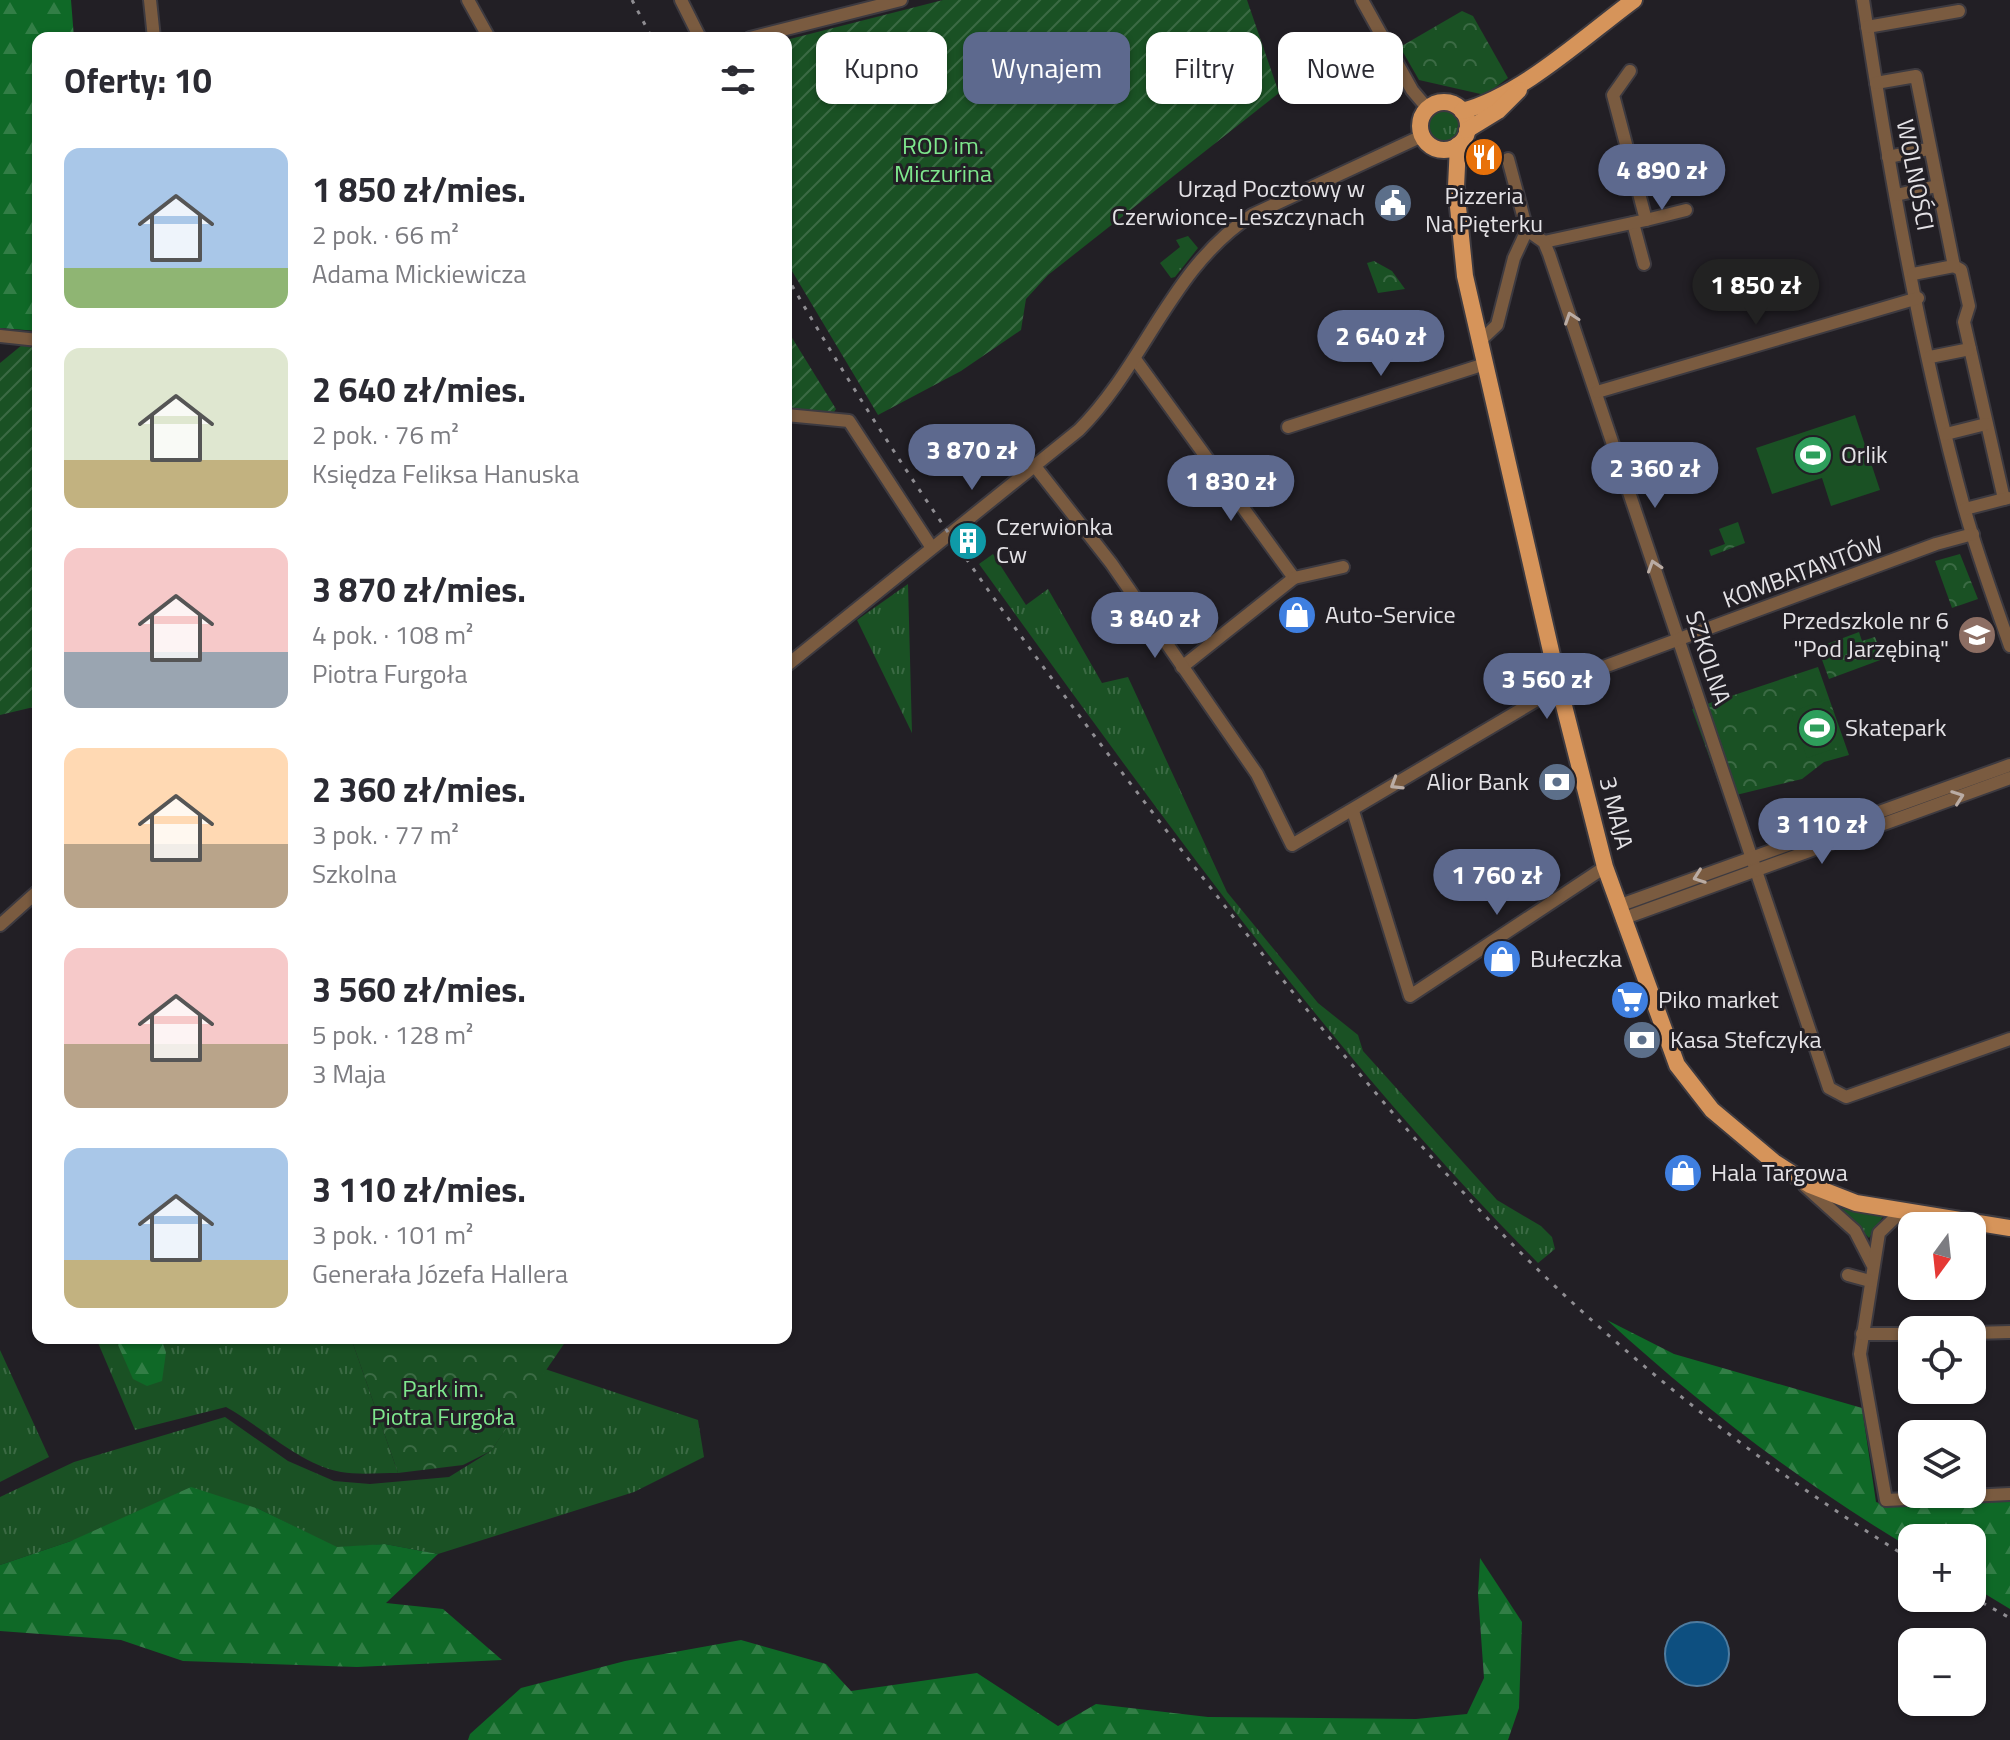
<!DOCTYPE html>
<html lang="pl">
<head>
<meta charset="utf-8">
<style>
	:root { --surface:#fff; --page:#f2f2f3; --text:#2b2b33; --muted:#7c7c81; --accent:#5d698e }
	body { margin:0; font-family:"Titillium Web",sans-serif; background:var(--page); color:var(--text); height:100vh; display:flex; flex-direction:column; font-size:30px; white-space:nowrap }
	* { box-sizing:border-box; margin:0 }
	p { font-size:26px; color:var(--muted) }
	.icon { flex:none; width:44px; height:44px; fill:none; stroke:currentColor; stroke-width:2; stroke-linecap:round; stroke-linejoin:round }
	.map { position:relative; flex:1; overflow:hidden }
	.details { position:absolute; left:32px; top:32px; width:760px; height:1312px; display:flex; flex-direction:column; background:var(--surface); border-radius:16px; box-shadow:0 2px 6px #0004 }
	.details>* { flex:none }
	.top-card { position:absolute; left:816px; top:32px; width:760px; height:72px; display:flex; gap:16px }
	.needle { width:52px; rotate:195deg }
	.controls { position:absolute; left:1898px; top:1212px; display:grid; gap:16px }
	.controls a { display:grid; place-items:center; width:88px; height:88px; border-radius:16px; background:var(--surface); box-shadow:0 2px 6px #0004; font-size:40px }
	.price { position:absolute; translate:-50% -68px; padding:0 18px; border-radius:28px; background:var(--accent); color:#fff; font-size:26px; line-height:52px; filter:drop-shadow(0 2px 4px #0008) }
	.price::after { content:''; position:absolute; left:50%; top:48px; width:24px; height:18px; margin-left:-12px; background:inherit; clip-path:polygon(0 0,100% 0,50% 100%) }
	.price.current { background:#222; color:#fff }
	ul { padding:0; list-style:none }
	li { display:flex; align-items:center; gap:24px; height:200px; padding:0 32px }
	li span { display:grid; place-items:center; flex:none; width:224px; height:160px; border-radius:16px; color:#555 }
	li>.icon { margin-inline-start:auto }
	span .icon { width:96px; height:96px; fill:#fffc; stroke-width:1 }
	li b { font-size:34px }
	h2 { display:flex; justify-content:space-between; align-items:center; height:96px; padding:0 32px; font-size:34px }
	.tag { padding:0 28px; border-radius:16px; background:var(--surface); box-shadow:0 2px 6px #0004; font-size:28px; line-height:72px }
	.tag.current { background:var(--accent); color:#fff }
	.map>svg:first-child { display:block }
	.grass { fill:url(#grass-tufts) }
	.forest { fill:url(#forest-firs) }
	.park { fill:url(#park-crowns) }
	.garden { fill:url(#garden-furrows) }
	.pitch { fill:#1a5124 }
	.water { fill:#0d4f80; stroke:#4e7b9f; stroke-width:2 }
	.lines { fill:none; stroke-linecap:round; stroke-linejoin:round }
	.minor-casing { stroke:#3d3a40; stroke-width:16 }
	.major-casing { stroke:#3d3a40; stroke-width:20 }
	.minor { stroke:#7a5b40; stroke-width:12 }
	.major { stroke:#d6945a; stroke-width:16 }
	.rail { stroke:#8f8d92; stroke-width:3; stroke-dasharray:4 8; stroke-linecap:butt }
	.oneway { stroke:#baaca4 }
	.labels { text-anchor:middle; stroke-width:6; stroke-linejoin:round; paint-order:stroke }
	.park-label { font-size:24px; fill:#7ee78d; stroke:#221f25 }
	.street-label { font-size:24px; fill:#e4e2e6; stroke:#221f25 }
	.poi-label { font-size:24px; fill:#e4e2e6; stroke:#221f25; text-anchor:start }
</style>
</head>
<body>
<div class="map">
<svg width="2010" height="1740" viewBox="0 0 2010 1740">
	<defs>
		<pattern id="grass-tufts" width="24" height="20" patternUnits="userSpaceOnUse" patternTransform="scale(2)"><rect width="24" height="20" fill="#1a5124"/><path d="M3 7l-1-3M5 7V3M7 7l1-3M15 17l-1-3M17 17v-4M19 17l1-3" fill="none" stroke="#3b6a44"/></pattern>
		<pattern id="forest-firs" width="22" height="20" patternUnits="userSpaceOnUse" patternTransform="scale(2)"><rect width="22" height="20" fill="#0f6927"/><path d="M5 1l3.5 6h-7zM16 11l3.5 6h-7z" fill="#327e46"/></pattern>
		<pattern id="park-crowns" width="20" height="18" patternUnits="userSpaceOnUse" patternTransform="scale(2)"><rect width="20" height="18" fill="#1a5124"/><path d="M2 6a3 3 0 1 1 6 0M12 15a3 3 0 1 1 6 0" fill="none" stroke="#3b6a44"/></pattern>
		<pattern id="garden-furrows" width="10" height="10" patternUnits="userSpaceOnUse" patternTransform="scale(2)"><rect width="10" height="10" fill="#1a5124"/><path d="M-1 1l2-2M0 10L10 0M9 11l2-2" fill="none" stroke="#3b6a44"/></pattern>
	</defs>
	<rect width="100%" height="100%" fill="#221f25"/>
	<g class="grass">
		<circle cx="1444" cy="126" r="15"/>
		<polygon points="1188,236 1198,248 1175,277 1171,278 1160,263 1180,247 1176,240"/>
		<path d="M993,554L1026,605L1048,589L1102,683L1128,677L1227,892L1318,1003L1358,1035L1363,1051L1497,1200L1541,1226L1552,1237L1555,1249L1538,1263C1327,1051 1154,806 979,564Z"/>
		<polygon points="908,584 912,733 857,620"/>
		<polygon points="1841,1209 1844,1208 1884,1215 1869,1238"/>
		<path d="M96,1338H115L118,1345L166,1352L161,1338H190V1343L214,1344L218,1338H351L398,1473C379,1473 358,1475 341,1472C300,1464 262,1427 226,1407L135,1430Z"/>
		<polygon points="0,1350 49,1457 0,1482"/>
		<polygon points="545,1369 698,1420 704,1457 634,1492 438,1554 385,1544 337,1548 259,1509 71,1541 0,1565 0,1497 74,1462 225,1417 288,1461 334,1481 370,1484 449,1477 491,1451"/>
	</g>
	<g class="forest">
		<polygon points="0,0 71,0 74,38 38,38 38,331 0,328"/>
		<path d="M1607,1320L1674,1354L1862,1408L1876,1502L1891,1507L2010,1499V1609L1972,1586V1538H1912V1549C1800,1482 1703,1408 1607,1320Z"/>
		<polygon points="115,1338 161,1338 166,1352 162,1381 147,1386 133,1379"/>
		<polygon points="191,1487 259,1509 337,1547 385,1544 438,1554 386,1603 443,1609 502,1660 357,1667 183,1661 121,1640 0,1631 0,1565 71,1541"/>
		<polygon points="1480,1558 1522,1622 1519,1708 1508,1740 468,1740 470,1734 521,1688 625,1661 741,1640 826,1664 851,1691 977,1673 1058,1726 1096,1704 1208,1717 1416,1719 1467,1714 1484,1678 1478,1594"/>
	</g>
	<g class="park">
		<polygon points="1462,11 1473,16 1508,78 1485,95 1419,80 1400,47"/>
		<polygon points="1374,261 1392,271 1405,289 1378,293 1367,263"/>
		<polygon points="1738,522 1745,543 1711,556 1709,550 1725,544 1719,529"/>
		<polygon points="1960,554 1978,599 1952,608 1935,561"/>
		<polygon points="1859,632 1862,641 1875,637 1883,659 1829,679 1821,657 1830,653 1827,644"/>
		<polygon points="1818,667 1849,755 1824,762 1802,779 1724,798 1692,709"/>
		<polygon points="351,1338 568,1338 491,1451 463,1465 398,1473"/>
	</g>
	<g class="garden">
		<polygon points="943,0 1247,0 1279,93 1048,275 1026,299 1021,330 961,371 878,415 786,261 786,40"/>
		<polygon points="786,328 836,409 834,412 786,408"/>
		<polygon points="22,345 38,347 38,706 0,715 0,363"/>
	</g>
	<g class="pitch">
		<polygon points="1855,415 1880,490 1831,506 1822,478 1772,494 1756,448"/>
		<polygon points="1827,699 1844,745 1807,758 1791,712"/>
	</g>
	<circle class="water" cx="1697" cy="1654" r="32"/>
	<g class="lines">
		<g class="minor-casing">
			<g id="minor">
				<polyline points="150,0 154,38"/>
				<polyline points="468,0 489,38"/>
				<polyline points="681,0 700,38"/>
				<polyline points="1362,0 1412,90 1428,109"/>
				<path d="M1863,0C1889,170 1919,342 1964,507C1977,554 1994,600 2010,646"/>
				<polyline points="1867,27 1959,11"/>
				<polyline points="750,38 901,0"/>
				<polyline points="1876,83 1916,76 1954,266 1961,270 1969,306 1964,322 2004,499"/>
				<polyline points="1888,157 1928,149"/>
				<polyline points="1508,159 1527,230"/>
				<polyline points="1896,195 1937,186"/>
				<polyline points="1646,220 1686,210"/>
				<polyline points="1633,223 1644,264"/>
				<polyline points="1544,242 1646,220 1613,95 1630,71"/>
				<polyline points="1913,274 1954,266"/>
				<polyline points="0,336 38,340"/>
				<polyline points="1480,341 1497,325 1514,258 1527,230 1544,242 1549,254 1829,1088 1846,1097 2010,1039"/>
				<polyline points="1930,357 1970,349"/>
				<polyline points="1135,359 1294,578 1182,667"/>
				<polyline points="1597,392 1918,298"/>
				<polyline points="786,415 849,421 932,548"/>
				<polyline points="1288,427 1485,364"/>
				<polyline points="1946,434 1986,424"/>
				<polyline points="1034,465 1111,563 1257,774 1292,845 1574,678 1936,544 1973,534"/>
				<polyline points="1965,509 2008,498"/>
				<polyline points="1294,578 1343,567"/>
				<path d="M786,666L1079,430C1145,364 1172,266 1252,215L1422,136"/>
				<polyline points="1353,811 1410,996 1605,867"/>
				<polyline points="1618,906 2010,765"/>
				<polyline points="1622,919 2010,778"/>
				<polyline points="0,925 38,891"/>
				<polyline points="1805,1186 1855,1231 1872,1264"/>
				<polyline points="1902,1211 1879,1233 1860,1354 1886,1500 2010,1494"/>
				<polyline points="1848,1275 1870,1281"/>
				<polyline points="1972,1333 2010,1332"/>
				<polyline points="1862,1334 1912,1334"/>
			</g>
		</g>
		<g class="major-casing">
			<g id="major">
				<circle cx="1444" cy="126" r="24"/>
				<path d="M1462,111C1521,96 1585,36 1634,0"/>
				<polyline points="1467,130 1498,111 1519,90"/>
				<polyline points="1458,145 1456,187 1465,276 1559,686 1605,867 1677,1065 1712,1110 1774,1162 1810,1185 1856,1203 2010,1228"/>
			</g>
		</g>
		<use href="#minor" class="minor"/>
		<use href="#major" class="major"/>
		<g class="rail">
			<polyline points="632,0 652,38"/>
			<path d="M786,275C900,474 1033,658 1173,839C1273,969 1375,1099 1488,1219C1612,1350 1759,1465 1912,1560"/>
			<polyline points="1972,1597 2010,1618"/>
		</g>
	</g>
	<defs><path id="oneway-chevron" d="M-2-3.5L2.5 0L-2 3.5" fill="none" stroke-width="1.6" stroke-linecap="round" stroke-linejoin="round" transform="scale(2)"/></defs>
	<g class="oneway">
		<use href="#oneway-chevron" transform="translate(1571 318) rotate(-109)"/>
		<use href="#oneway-chevron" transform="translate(1654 566) rotate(-108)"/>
		<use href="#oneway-chevron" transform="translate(1396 784) rotate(148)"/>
		<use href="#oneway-chevron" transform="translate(1958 797) rotate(-20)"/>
		<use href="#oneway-chevron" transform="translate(1699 877) rotate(160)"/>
	</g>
	<defs>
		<g id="restaurant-disc" transform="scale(2)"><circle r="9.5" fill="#e8710a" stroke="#221f25"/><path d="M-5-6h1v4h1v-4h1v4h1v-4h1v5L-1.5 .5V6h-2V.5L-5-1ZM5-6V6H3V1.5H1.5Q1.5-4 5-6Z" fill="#fff"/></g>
		<g id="civic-disc" transform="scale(2)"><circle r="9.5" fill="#5c6f8a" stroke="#221f25"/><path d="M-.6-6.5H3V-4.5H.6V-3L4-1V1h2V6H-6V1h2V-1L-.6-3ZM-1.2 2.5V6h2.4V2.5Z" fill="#fff"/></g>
		<g id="stadium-disc" transform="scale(2)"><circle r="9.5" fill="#2e9e5b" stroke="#221f25"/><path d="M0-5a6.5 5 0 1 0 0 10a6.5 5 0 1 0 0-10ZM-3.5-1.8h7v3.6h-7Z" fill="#fff"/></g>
		<g id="building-disc" transform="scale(2)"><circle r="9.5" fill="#0f9aa8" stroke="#221f25"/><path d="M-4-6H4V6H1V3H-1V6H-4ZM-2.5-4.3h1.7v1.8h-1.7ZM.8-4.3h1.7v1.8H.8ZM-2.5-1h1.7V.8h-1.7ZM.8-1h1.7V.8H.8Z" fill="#fff"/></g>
		<g id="shop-disc" transform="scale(2)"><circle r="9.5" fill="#3f7fe0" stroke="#221f25"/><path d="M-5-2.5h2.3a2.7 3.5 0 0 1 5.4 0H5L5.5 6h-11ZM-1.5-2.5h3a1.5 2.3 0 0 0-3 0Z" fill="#fff"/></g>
		<g id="school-disc" transform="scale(2)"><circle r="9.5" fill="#8d6e63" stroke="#221f25"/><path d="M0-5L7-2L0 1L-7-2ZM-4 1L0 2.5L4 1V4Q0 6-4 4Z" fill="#fff"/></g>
		<g id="bank-disc" transform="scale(2)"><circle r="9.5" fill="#5c6f8a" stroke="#221f25"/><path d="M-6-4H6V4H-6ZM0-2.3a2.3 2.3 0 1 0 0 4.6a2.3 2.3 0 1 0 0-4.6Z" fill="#fff"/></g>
		<g id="supermarket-disc" transform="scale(2)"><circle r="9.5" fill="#3f7fe0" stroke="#221f25"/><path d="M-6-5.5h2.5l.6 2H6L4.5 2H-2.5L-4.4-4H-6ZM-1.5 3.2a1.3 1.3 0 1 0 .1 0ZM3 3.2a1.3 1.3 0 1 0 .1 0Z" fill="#fff"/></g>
	</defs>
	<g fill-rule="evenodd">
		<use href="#restaurant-disc" x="1484" y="157"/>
		<use href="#civic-disc" x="1393" y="203"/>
		<use href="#stadium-disc" x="1813" y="455"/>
		<use href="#building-disc" x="968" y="541"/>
		<use href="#shop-disc" x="1297" y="615"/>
		<use href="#school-disc" x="1977" y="635"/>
		<use href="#stadium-disc" x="1817" y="728"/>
		<use href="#bank-disc" x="1557" y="782"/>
		<use href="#shop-disc" x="1502" y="959"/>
		<use href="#supermarket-disc" x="1630" y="1000"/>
		<use href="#bank-disc" x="1642" y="1040"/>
		<use href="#shop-disc" x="1683" y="1173"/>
	</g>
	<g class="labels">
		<g class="park-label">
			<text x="943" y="154">ROD im.<tspan x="943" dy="28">Miczurina</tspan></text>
			<text x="443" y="1397">Park im.<tspan x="443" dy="28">Piotra Furgoła</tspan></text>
		</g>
		<g class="street-label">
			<text transform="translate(1915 175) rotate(79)" y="8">WOLNOŚCI</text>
			<text transform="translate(1803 572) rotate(-20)" y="8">KOMBATANTÓW</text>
			<text transform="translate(1708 658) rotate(72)" y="8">SZKOLNA</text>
			<text transform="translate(1616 813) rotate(76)" y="8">3 MAJA</text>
		</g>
		<g class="poi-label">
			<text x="1365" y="197" text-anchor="end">Urząd Pocztowy w<tspan x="1365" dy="28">Czerwionce-Leszczynach</tspan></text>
			<text x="1484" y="204" text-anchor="middle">Pizzeria<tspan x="1484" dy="28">Na Pięterku</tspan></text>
			<text x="1841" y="463">Orlik</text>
			<text x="996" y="535">Czerwionka<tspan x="996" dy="28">Cw</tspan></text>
			<text x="1325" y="623">Auto-Service</text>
			<text x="1949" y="629" text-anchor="end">Przedszkole nr 6<tspan x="1949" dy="28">"Pod Jarzębiną"</tspan></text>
			<text x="1845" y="736">Skatepark</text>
			<text x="1529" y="790" text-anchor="end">Alior Bank</text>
			<text x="1530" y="967">Bułeczka</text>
			<text x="1658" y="1008">Piko market</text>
			<text x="1670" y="1048">Kasa Stefczyka</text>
			<text x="1711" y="1181">Hala Targowa</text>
		</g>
	</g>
</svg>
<div class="controls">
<a><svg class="needle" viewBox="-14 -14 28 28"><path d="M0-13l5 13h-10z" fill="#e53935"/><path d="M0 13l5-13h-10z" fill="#7c7c81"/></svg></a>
<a><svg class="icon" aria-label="locate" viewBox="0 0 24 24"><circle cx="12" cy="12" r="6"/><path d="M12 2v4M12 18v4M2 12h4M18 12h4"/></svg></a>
<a><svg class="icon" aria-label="layers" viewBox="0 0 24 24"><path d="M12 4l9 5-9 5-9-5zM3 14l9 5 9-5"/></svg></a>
<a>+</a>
<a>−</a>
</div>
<b class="price" style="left:1662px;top:212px">4 890 zł</b>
<b class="price current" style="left:1756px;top:327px">1 850 zł</b>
<b class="price" style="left:1381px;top:378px">2 640 zł</b>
<b class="price" style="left:972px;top:492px">3 870 zł</b>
<b class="price" style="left:1655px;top:510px">2 360 zł</b>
<b class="price" style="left:1231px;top:523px">1 830 zł</b>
<b class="price" style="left:1155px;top:660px">3 840 zł</b>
<b class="price" style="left:1547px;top:721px">3 560 zł</b>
<b class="price" style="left:1822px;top:866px">3 110 zł</b>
<b class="price" style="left:1497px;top:917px">1 760 zł</b>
<div class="top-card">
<a class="tag">Kupno</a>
<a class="tag current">Wynajem</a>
<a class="tag">Filtry</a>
<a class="tag">Nowe</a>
</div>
<section class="details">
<h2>Oferty: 10<svg class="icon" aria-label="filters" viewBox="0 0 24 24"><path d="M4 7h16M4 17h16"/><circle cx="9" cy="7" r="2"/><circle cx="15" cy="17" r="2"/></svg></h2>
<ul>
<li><span style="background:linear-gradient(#a9c7e8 75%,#8fb573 0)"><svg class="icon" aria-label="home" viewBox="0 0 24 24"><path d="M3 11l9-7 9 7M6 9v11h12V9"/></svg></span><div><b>1 850 zł/mies.</b><p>2 pok. · 66 m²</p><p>Adama Mickiewicza</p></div></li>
<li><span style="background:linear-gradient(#dfe7d0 70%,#c2b280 0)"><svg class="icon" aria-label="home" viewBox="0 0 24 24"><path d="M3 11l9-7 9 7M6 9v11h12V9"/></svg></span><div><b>2 640 zł/mies.</b><p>2 pok. · 76 m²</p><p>Księdza Feliksa Hanuska</p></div></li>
<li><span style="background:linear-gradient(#f6c9c9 65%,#9aa5b1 0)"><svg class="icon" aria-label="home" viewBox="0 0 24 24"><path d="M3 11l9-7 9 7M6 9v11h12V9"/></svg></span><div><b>3 870 zł/mies.</b><p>4 pok. · 108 m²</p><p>Piotra Furgoła</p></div></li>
<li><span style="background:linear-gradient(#ffd9b3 60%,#b9a48a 0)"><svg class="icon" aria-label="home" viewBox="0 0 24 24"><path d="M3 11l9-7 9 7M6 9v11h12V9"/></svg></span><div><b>2 360 zł/mies.</b><p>3 pok. · 77 m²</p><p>Szkolna</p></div></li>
<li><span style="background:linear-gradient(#f6c9c9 60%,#b9a48a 0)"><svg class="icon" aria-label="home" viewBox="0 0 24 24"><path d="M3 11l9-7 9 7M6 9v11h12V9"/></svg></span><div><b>3 560 zł/mies.</b><p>5 pok. · 128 m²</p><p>3 Maja</p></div></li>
<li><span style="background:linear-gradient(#a9c7e8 70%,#c2b280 0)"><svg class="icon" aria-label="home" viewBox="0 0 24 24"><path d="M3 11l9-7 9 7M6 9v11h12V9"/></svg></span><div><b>3 110 zł/mies.</b><p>3 pok. · 101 m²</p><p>Generała Józefa Hallera</p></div></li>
</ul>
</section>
</div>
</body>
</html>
